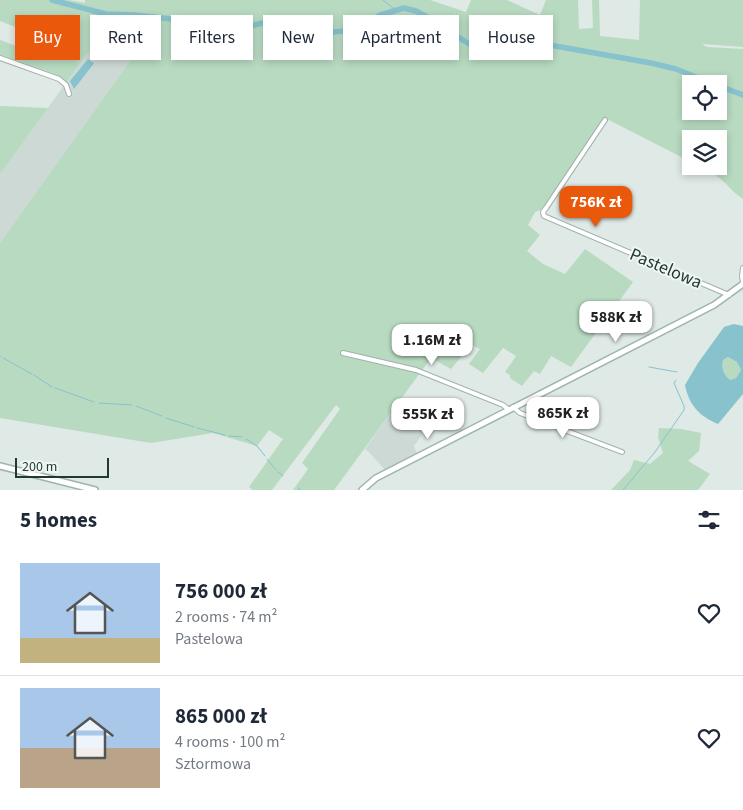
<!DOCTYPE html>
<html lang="en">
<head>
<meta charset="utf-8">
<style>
	:root { --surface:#fff; --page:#f2f2f3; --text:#1f2937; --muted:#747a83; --line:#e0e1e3; --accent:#ea580c }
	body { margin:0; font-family:"Source Sans 3",sans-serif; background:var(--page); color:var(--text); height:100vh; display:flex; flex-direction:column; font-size:19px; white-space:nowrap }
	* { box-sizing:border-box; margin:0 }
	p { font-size:16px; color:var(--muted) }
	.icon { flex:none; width:28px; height:28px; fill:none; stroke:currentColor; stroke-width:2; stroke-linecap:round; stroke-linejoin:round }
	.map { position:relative; height:490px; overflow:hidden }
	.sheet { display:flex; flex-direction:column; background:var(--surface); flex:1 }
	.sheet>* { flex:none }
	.guide { position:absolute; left:15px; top:15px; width:714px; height:45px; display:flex; gap:10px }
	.tools { position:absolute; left:682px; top:75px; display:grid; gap:10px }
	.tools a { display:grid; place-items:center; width:45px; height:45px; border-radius:0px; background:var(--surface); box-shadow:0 2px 8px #0003; font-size:25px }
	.scale { position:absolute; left:15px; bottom:12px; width:94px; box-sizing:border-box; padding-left:5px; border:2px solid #203932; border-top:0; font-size:14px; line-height:18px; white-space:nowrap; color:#203932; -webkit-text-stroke:4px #eff6f3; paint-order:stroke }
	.price { position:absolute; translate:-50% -42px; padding:0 11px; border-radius:10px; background:#fff; color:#222; font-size:16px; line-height:32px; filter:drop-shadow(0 1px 2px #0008) }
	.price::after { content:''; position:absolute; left:50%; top:30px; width:15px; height:11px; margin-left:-8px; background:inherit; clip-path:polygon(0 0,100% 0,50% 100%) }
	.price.on { background:var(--accent); color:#fff }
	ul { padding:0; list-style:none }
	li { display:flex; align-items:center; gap:15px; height:125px; padding:0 20px }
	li+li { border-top:1px solid var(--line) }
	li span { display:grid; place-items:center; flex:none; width:140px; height:100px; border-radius:0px; color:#555 }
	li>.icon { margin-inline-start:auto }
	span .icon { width:60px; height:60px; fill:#fffc; stroke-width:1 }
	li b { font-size:21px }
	h2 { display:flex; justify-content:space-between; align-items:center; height:60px; padding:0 20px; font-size:21px }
	.pill { padding:0 18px; border-radius:0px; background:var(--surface); box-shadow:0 2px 8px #0003; font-size:18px; line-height:45px }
	.pill.on { background:var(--accent); color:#fff }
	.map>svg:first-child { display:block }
	.built { fill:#cdd9d4 }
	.green { fill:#b8dac1; fill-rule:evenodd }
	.water { fill:#88c2cd; fill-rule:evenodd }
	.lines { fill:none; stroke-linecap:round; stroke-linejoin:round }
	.stream { stroke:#88c2cd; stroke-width:1 }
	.river { stroke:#88c2cd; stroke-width:5.5 }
	.street-casing { stroke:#a2b1ac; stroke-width:6 }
	.secondary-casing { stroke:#9eb5ad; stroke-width:8 }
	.street { stroke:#fff; stroke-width:4 }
	.secondary { stroke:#fff; stroke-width:5 }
	.labels { text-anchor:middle; stroke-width:4; stroke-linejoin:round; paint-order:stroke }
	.street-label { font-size:18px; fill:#203932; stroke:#eff6f3 }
</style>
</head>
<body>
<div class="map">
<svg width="743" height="490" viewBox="0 0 743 490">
	<rect width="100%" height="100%" fill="#dfe9e5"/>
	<g class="built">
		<polygon points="100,36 138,50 0,243 0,174"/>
		<polygon points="399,402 430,423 414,446 417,454 385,470 371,454 365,449"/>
	</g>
	<g class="green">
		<path d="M0,0H69L85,3V0H430L466,12L471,0H507L540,15L546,0H578L579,29L593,28L592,0H599L600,36L639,40L640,0H743V47L702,44L707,47L743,49V199L735,193L721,179L701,166H719V139H691V162L609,120H605L546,208L535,212L528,225L540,235L527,251L543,264L565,274L585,249L633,282L571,367L551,356L540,374L534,371L522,386L510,378V375L505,372L516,356L503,348L483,373L469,364L480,349L471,345L451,369L431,358L334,490H293L308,469L302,463L340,409L336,405L272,490H253L249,487L283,439L269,430L257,446L213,433L151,443L0,418V243L138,50L100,36L66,83L0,58V40L46,57L52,41L0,21ZM691,84H719V111H691Z"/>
		<polygon points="0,106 48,108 0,174"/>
		<path d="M728,357L737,362L741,370L736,378L729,380C724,374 721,369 723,360Z"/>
		<polygon points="659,428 681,429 701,433 699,451 688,461 710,474 698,490 611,490 630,470 634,460 650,464 663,453 658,437"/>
	</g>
	<g class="water">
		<polygon points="88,59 94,63 92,66 74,89 70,81"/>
		<path d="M734,324L743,326V394L718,424C699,416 689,405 685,385L698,363L724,327ZM728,357L737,362L741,370L736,378L730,380C724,375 721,369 723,360Z"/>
	</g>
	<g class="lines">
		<g class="stream">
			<polyline points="383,0 396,10"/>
			<polyline points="0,356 1,357"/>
			<polyline points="3,358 32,374"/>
			<polyline points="649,367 677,372"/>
			<polyline points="34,375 52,387"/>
			<polyline points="55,388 94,402"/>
			<polyline points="99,403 132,405"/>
			<polyline points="136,406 162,416"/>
			<polyline points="166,418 194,427"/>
			<polyline points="197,428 225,435"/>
			<polyline points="229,436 242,437"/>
			<polyline points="246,439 257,446 265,456"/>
			<polyline points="267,459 276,470"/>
			<polyline points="278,472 283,476"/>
			<polyline points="298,488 301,490"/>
			<polyline points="623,490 655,452 684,410 684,406 674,383 676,380"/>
		</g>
		<g class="river">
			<polyline points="52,0 106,14 135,15 246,27 275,20 291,22 307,28 333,32 355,30 380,15 404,8 416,11 431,19 469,44 485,48 527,41 651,63 676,69 713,84"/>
			<polyline points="719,86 743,95"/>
		</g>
		<g class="street-casing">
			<g id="street">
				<polyline points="0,58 59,79 66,85 69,94"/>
				<polyline points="605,120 546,208 543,212 544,216 729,295"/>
				<polyline points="743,268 742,276 743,282"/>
				<polyline points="343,353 416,370 503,405 509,410"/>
				<polyline points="513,407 520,413 622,452"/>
			</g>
		</g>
		<g class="secondary-casing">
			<g id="secondary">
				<polyline points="0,466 95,490"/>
				<polyline points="362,490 376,478 714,305 743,284"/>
			</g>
		</g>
		<use href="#street" class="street"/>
		<use href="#secondary" class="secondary"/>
	</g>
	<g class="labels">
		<g class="street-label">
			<text transform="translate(666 268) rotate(23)" y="6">Pastelowa</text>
		</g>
	</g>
</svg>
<div class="tools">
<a><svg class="icon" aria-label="locate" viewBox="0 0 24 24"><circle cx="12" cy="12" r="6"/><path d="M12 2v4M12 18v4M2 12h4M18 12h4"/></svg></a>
<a><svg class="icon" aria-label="layers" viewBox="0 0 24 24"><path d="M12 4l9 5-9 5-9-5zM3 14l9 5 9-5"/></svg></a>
</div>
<div class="scale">200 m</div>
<b class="price on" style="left:596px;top:228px">756K zł</b>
<b class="price" style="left:616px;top:343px">588K zł</b>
<b class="price" style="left:432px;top:366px">1.16M zł</b>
<b class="price" style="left:563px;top:439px">865K zł</b>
<b class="price" style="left:428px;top:440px">555K zł</b>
<div class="guide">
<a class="pill on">Buy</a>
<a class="pill">Rent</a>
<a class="pill">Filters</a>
<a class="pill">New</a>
<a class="pill">Apartment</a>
<a class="pill">House</a>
</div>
</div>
<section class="sheet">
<h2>5 homes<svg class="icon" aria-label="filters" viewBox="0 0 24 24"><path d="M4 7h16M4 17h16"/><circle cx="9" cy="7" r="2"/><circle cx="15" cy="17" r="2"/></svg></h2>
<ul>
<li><span style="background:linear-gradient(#a9c7e8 75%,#c2b280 0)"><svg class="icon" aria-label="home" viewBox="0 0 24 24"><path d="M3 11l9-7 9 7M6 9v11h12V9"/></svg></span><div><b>756 000 zł</b><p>2 rooms · 74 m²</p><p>Pastelowa</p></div><svg class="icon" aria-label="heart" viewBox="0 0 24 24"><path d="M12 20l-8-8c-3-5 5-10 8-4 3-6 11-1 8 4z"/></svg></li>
<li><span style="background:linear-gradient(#a9c7e8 60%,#b9a48a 0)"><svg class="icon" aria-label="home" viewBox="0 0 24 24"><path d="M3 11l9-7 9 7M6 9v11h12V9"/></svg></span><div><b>865 000 zł</b><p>4 rooms · 100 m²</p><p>Sztormowa</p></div><svg class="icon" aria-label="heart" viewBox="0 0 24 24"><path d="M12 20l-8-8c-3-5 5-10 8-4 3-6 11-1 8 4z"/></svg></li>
</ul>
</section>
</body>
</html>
